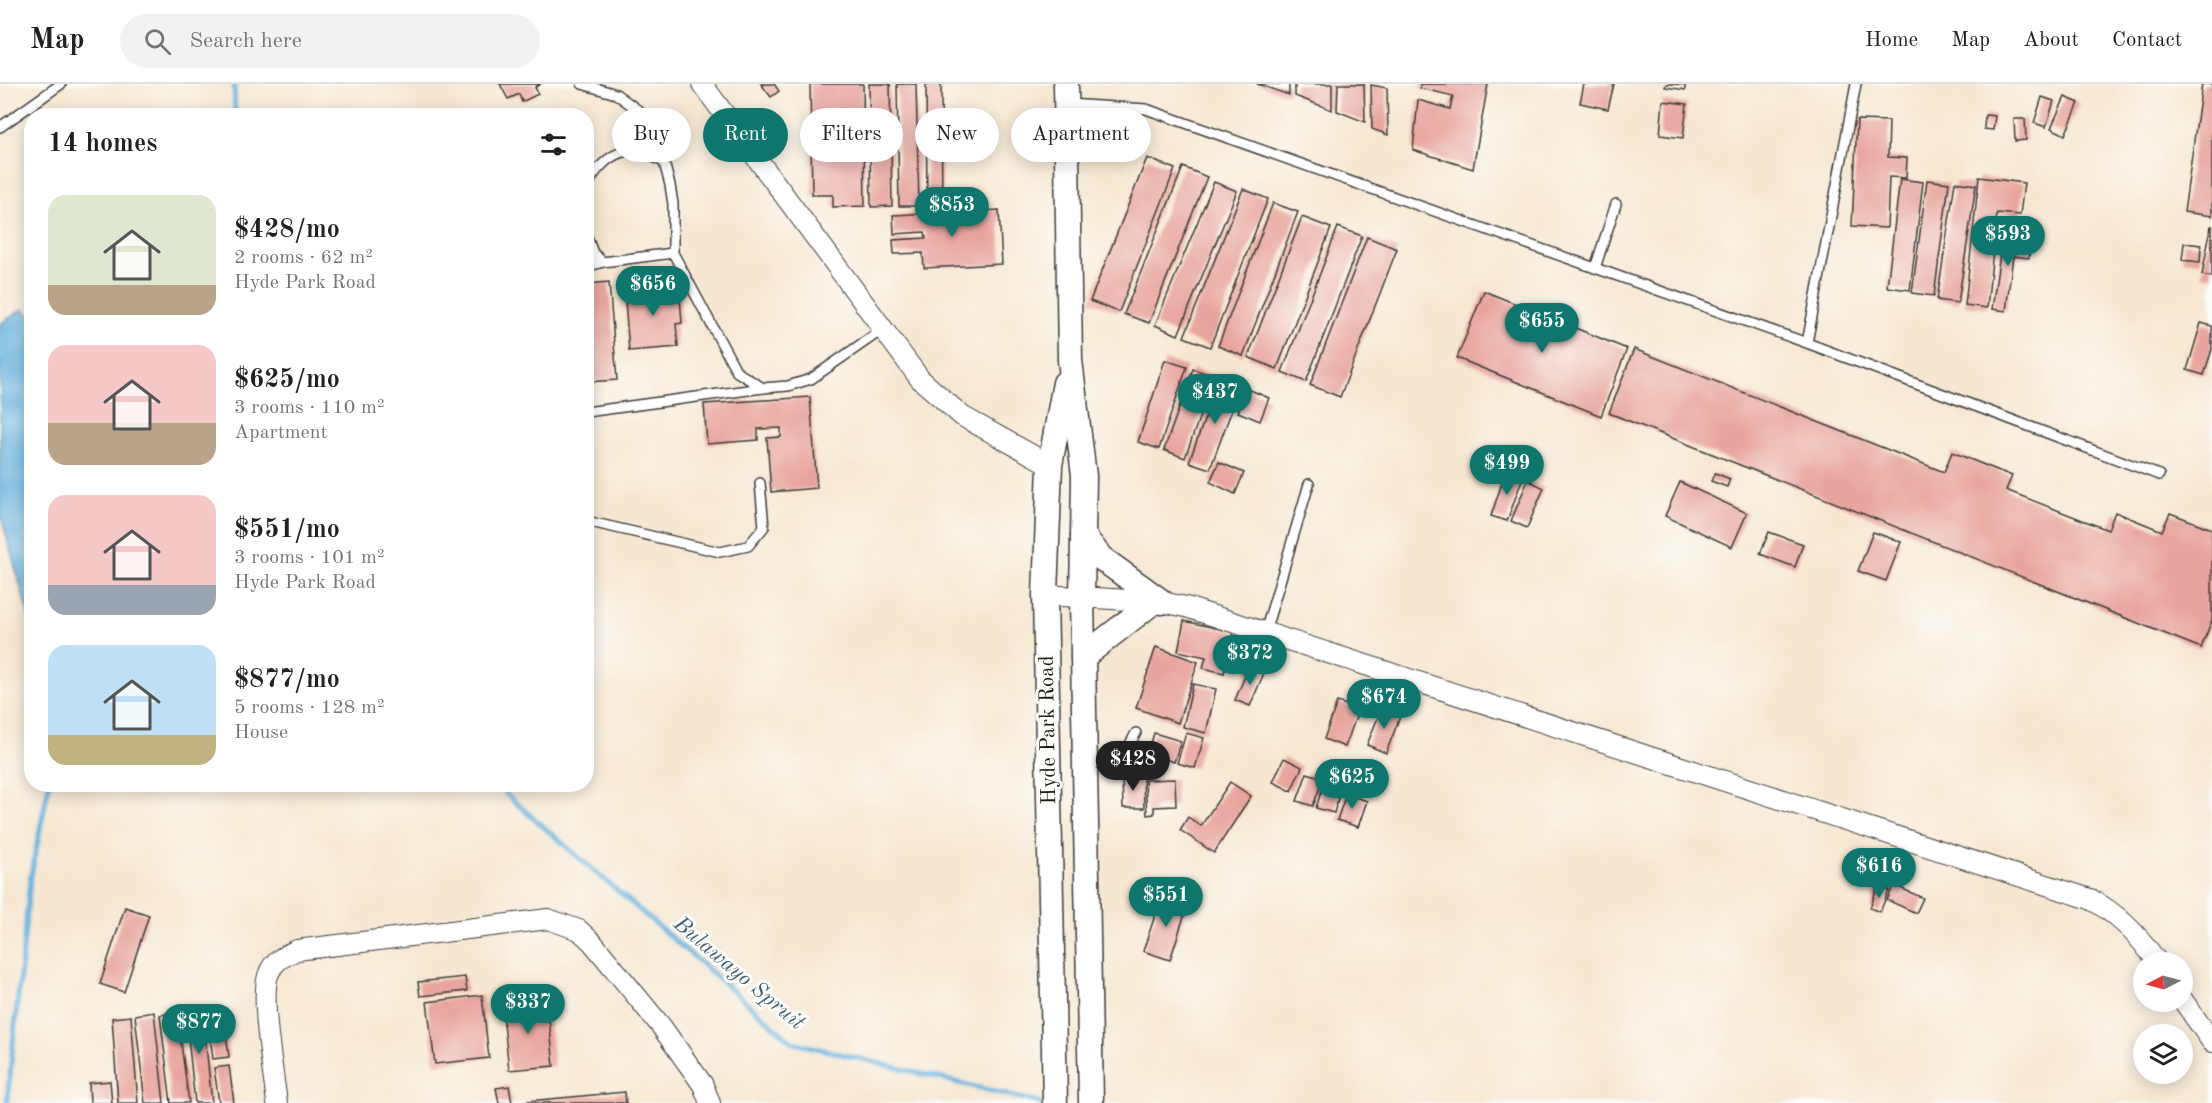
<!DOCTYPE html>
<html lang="en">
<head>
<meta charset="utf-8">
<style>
	:root { --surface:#fff; --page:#f2f2f2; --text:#202124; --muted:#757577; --line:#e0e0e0; --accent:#0f766e }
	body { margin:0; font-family:"Old Standard TT",serif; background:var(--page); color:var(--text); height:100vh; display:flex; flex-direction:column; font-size:22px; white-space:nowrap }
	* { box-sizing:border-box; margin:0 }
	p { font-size:20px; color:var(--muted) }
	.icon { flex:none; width:33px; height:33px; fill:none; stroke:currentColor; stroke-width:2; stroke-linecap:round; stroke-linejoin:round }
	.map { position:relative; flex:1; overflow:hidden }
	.drawer { position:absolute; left:24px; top:24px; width:570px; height:684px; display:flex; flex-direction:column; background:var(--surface); border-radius:24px; box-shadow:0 3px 15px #0003 }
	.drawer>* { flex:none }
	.banner { position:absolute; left:612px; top:24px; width:570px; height:54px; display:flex; gap:12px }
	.needle { width:39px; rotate:264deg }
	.tools { position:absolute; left:2133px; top:868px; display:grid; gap:12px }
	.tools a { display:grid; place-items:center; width:60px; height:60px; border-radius:50%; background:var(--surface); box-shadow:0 3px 15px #0003; font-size:30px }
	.price { position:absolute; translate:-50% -51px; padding:0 14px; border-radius:21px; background:var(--accent); color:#fff; font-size:20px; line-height:39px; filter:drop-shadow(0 2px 3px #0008) }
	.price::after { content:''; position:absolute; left:50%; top:36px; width:18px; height:14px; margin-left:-9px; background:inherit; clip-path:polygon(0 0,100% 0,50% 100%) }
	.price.active { background:#222; color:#fff }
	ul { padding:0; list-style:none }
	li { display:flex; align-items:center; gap:18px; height:150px; padding:0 24px }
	li span { display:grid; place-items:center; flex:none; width:168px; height:120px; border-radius:18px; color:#555 }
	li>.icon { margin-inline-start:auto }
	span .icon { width:72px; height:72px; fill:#fffc; stroke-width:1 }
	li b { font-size:26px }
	h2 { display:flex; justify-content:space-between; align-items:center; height:72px; padding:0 24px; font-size:26px }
	.pill { padding:0 21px; border-radius:27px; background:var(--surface); box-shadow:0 3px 15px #0003; font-size:21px; line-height:54px }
	.pill.active { background:var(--accent); color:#fff }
	header { display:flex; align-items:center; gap:36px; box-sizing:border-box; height:84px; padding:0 30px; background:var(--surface); border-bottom:2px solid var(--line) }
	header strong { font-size:28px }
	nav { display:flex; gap:33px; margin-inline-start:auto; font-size:21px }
	.search { width:420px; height:54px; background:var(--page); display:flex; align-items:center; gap:15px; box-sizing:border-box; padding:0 21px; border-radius:33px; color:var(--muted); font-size:22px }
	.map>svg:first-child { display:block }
	.water { fill:#67b3e0; stroke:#42687e; stroke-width:1.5 }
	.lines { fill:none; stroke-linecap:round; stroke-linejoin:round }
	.stream { stroke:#67b3e0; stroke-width:5 }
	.building { fill:#e8a59f }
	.service-casing { stroke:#3d3a37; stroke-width:12 }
	.minor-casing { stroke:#3d3a37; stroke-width:22 }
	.tertiary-casing { stroke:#3d3a37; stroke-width:27 }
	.service { stroke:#fff; stroke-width:9 }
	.minor { stroke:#fff; stroke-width:20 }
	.tertiary { stroke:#fff; stroke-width:24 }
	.labels { text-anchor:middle; stroke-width:6; stroke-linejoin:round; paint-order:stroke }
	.street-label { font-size:21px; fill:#1c1c1c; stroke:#fdfcf7 }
	.water-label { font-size:22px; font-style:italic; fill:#3e6074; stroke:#fdfcf7 }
</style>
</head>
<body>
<header>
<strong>Map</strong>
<div class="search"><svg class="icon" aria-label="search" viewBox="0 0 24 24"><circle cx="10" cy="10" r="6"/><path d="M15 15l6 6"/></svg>Search here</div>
<nav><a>Home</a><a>Map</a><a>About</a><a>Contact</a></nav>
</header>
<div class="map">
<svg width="2212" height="1019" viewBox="0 0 2212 1019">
	<rect width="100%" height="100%" fill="#fdfcf7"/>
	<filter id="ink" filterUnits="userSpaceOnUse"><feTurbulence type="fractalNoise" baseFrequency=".0167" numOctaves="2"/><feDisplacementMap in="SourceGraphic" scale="12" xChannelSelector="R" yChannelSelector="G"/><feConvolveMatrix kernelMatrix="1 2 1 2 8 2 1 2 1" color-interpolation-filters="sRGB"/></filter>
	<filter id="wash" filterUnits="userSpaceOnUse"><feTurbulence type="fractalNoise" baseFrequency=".008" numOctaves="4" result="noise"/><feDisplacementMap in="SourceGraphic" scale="24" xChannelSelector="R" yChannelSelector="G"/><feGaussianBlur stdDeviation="1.35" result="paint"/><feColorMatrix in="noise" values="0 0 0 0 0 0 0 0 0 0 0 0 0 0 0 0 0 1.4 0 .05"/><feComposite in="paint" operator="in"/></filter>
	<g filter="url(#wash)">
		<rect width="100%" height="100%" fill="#f6e7d2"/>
		<polygon class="water" points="23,225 32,234 31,540 0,429 0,240"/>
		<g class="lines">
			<g class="stream">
				<polyline points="234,0 235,32"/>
				<polyline points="499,700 508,712 792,958 1041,1019"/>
				<polyline points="7,1019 30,796 49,700"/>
			</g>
		</g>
		<g id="blocks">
			<g class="building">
				<polygon points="500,0 541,0 535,3 538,10 522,18 519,10 508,15"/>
				<polygon points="761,0 774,0 779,7 771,13"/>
				<polygon points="810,0 863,0 865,122 833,123 833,111 812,111"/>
				<polygon points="869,0 890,0 892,122 871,123"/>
				<polygon points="897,0 916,0 919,122 899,122"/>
				<polygon points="926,0 941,0 942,121 927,121"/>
				<polygon points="1257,0 1289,0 1289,11"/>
				<polygon points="1295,0 1332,0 1332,26 1295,12"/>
				<polygon points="1338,0 1364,0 1365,38 1337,27"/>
				<polygon points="1420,0 1488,0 1473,85 1413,66 1418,16 1450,25 1453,12 1420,4"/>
				<polygon points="1584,0 1614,0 1608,25 1580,19"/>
				<polygon points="1666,0 1685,0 1685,6 1665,3"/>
				<polygon points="2202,0 2212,0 2212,132 2184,128"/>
				<polygon points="1371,1 1387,4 1388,51 1372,45"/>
				<polygon points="2042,13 2054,17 2046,43 2034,39"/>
				<polygon points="2065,13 2079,19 2065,51 2051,44"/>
				<polygon points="1663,17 1687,20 1683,54 1660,51"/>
				<polygon points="1985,31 1995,32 1993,46 1984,45"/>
				<polygon points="2014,35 2025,35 2026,56 2015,57"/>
				<polygon points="1857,36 1889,37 1888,73 1907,74 1906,94 1889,93 1887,144 1852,142"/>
				<polygon points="1147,74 1175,85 1119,228 1090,217"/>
				<polygon points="1183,83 1207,93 1149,239 1124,230"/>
				<polygon points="1979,93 2024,99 2020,131 1997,129 1987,224 1965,221"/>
				<polygon points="1900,95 1923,98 1910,206 1887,203"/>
				<polygon points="1927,96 1949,99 1934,212 1912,209"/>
				<polygon points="1214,98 1237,107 1178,251 1155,241"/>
				<polygon points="1955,98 1976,101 1958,219 1937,216"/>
				<polygon points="1243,105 1268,115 1210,263 1184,253"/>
				<polygon points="1273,119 1298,128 1243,272 1218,262"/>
				<polygon points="999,126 1002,180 924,184 923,169 894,170 893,156 926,154 925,148 894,150 893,131"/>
				<polygon points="1302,133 1331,144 1277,285 1248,273"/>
				<polygon points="2211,142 2212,142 2212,193 2202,191"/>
				<polygon points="1338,143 1362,152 1306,298 1282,288"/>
				<polygon points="2003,150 2031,154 2029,174 2013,172 2006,227 1992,225"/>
				<polygon points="1367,153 1397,165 1340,313 1310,301"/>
				<polygon points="2184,159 2201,161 2200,178 2182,176"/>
				<polygon points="609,198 617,296 586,298 586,200"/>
				<polygon points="679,200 682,239 676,240 678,263 629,267 624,204"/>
				<polygon points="1484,207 1627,265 1601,332 1457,274"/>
				<polygon points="2201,239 2212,242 2212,265 2204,291 2187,286"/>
				<polygon points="1634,265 1944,388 1952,368 2012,392 2006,406 2108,446 2115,428 2162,447 2170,429 2212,445 2212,536 2201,564 1609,329"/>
				<polygon points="1165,276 1187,283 1159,365 1138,358"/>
				<polygon points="1193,285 1214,292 1185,374 1164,366"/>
				<polygon points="1219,296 1240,304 1210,385 1189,378"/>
				<polygon points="1248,305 1269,314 1260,337 1238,328"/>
				<polygon points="810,313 817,404 771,408 767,354 781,353 781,344 758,345 758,356 707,360 704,320"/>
				<polygon points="1219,378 1244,389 1235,410 1210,398"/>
				<polygon points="1506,387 1523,393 1507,437 1491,432"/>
				<polygon points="1715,389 1730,395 1727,403 1711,397"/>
				<polygon points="1528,396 1544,404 1527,444 1511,437"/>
				<polygon points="1680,398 1747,429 1732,463 1665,432"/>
				<polygon points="1769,448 1803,460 1795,483 1760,470"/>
				<polygon points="1873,448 1901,458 1886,497 1858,487"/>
				<polygon points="1184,537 1234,548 1224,589 1203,584 1206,573 1178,567"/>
				<polygon points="1156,563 1198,578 1178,639 1136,624"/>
				<polygon points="1249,583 1264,589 1250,622 1235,616"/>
				<polygon points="1193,600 1216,605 1206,649 1183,643"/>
				<polygon points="1337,618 1359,625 1345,663 1324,655"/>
				<polygon points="1382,623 1401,630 1386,669 1367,661"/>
				<polygon points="1154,649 1181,657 1174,678 1148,670"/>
				<polygon points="1186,649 1204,654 1195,684 1177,679"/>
				<polygon points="1284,674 1302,683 1291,707 1273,698"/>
				<polygon points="1307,689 1323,694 1313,722 1297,717"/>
				<polygon points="1122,692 1143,692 1144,724 1123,724"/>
				<polygon points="1175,695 1176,722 1154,723 1154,730 1147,731 1145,696"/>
				<polygon points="1230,698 1251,712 1214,769 1180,746 1188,733 1201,742"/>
				<polygon points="1324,699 1341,704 1334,729 1316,724"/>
				<polygon points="1346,710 1367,717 1358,743 1337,736"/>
				<polygon points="1894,801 1923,814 1916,829 1887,816"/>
				<polygon points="1878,802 1889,806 1880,828 1870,824"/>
				<polygon points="1162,811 1188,820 1170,876 1143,867"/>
				<polygon points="125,823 149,831 124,908 100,900"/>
				<polygon points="465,893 467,907 420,912 418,898"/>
				<polygon points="482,911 489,974 435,980 427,918"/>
				<polygon points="547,916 554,982 509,986 502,921"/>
				<polygon points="202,923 212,1019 195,1019 185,925"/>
				<polygon points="223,925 229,973 213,975 207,927"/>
				<polygon points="154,928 164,1019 145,1019 135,931"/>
				<polygon points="177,929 189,1019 171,1019 160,931"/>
				<polygon points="131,932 138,1019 118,1019 112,934"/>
				<polygon points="229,982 234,1019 219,1019 214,984"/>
				<polygon points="110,997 112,1019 90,1019 89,999"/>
				<polygon points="509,1002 512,1019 499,1019 496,1004"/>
				<polygon points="625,1008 626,1019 528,1019 528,1017"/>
			</g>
		</g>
	</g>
	<g filter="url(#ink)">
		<use href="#blocks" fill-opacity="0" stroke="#3d3a37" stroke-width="1.5"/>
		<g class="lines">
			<g class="service-casing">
				<g id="service">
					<polyline points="582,0 616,10 638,26 657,52 670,101 673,120 673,169 737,288 763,304 788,302 811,295 883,245"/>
					<polyline points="1068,20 1146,25 1807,259 2159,391"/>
					<polyline points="0,43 61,0"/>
					<path d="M586,106C592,89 608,70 627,67C640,65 653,73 664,78"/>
					<polyline points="586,150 593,169 603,178 673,169"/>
					<polyline points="586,183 603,178"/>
					<polyline points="1595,184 1616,120"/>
					<polyline points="1807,259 1856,0"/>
					<polyline points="586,328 763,304"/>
					<polyline points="586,437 720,468 748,462 764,443 760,399"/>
					<polyline points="1265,548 1309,400"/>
					<polyline points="1087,681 1123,673 1136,649"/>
				</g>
			</g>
			<g class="minor-casing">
				<g id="minor">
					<polyline points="702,0 920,295 962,332 1050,381"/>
					<path d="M1045,511L1162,518L1186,523L2090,815C2119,830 2140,853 2158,879"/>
					<polyline points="2182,915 2212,958"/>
					<path d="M277,1019C274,992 259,911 269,889C274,876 285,872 297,866L548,835L579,846L592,858L661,942L703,1001L710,1019"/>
				</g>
			</g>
			<g class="tertiary-casing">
				<g id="tertiary">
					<polyline points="1066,0 1070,276 1084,392 1082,514 1091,1019"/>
					<polyline points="1083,451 1101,474 1162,518"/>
					<polyline points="1083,573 1153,518"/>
					<polyline points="1055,1019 1045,511 1050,381 1065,299"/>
				</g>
			</g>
			<use href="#service" class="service"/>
			<use href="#minor" class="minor"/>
			<use href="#tertiary" class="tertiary"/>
		</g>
	</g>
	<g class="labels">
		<g class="street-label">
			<text transform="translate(1047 646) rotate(-91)" y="7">Hyde Park Road</text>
		</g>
		<g class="water-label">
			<text transform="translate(740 888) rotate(40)" y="8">Bulawayo Spruit</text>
		</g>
	</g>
</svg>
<div class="tools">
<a><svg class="needle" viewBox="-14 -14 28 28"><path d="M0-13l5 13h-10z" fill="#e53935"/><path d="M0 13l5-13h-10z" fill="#757577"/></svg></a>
<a><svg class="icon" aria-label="layers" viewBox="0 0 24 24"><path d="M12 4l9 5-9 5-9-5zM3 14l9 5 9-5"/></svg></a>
</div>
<b class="price" style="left:952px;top:154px">$853</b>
<b class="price" style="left:2008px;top:183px">$593</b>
<b class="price" style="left:653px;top:233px">$656</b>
<b class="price" style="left:1542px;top:270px">$655</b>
<b class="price" style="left:1215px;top:341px">$437</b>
<b class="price" style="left:1507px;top:412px">$499</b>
<b class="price" style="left:1250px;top:602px">$372</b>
<b class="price" style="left:1384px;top:646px">$674</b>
<b class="price active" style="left:1133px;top:708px">$428</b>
<b class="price" style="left:1352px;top:726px">$625</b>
<b class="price" style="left:1879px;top:815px">$616</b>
<b class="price" style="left:1166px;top:844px">$551</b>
<b class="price" style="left:528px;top:951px">$337</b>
<b class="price" style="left:199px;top:971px">$877</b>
<div class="banner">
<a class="pill">Buy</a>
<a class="pill active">Rent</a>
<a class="pill">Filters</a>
<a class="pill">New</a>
<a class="pill">Apartment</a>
</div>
<section class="drawer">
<h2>14 homes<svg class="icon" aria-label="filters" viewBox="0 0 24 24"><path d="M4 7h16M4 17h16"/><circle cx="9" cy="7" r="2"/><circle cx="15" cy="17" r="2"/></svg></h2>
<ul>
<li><span style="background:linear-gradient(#dfe7d0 75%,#b9a48a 0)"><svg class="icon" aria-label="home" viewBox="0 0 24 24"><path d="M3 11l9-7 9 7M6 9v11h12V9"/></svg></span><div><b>$428/mo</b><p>2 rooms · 62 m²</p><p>Hyde Park Road</p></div></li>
<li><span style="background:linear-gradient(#f6c9c9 65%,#b9a48a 0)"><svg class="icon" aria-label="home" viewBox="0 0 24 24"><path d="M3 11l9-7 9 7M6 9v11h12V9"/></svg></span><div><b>$625/mo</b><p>3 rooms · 110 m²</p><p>Apartment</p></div></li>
<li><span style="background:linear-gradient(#f6c9c9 75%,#9aa5b1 0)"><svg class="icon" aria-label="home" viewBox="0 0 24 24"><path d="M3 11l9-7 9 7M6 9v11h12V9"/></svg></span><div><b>$551/mo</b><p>3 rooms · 101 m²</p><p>Hyde Park Road</p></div></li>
<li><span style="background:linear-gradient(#bfe0f5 75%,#c2b280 0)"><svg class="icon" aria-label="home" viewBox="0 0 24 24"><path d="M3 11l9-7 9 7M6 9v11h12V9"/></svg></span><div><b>$877/mo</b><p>5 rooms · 128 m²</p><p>House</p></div></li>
</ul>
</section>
</div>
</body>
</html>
